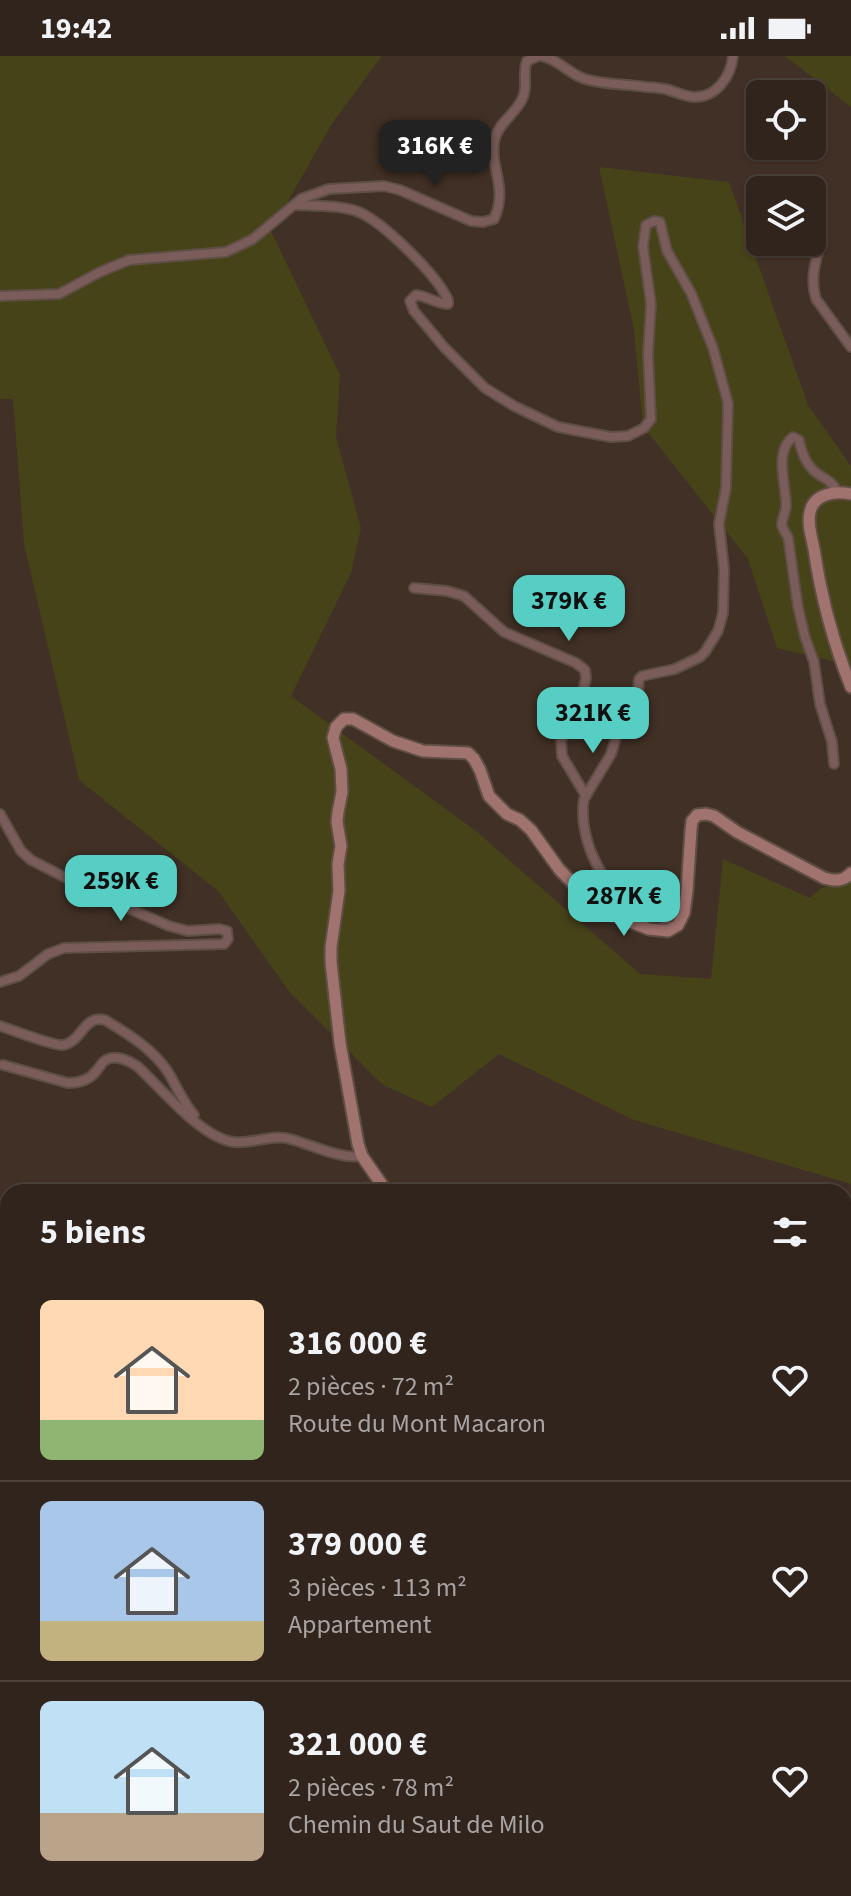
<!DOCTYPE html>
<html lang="fr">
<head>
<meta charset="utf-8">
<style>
	:root { --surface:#31241c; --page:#392c25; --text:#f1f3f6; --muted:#a8a4a3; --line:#4c413b; --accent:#56cec3 }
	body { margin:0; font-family:"Source Sans 3",sans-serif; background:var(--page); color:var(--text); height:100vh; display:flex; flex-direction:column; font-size:30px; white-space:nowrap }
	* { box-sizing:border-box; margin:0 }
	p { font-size:26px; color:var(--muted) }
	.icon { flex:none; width:44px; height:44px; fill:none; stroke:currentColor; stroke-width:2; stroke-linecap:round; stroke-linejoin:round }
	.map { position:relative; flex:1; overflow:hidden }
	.details { position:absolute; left:0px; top:1128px; width:852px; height:712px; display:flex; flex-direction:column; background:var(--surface); border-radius:24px 24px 0 0; box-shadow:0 2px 6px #0004,0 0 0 2px var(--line) }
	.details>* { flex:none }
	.buttons { position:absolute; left:746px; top:24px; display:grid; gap:16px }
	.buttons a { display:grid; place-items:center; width:80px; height:80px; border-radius:12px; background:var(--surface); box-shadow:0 2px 6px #0004,0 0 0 2px var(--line); font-size:40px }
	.price { position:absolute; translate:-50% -68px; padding:0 18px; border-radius:16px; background:var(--accent); color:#111; font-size:26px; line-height:52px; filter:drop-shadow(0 2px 4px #0008) }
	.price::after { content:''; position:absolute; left:50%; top:48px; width:24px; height:18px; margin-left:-12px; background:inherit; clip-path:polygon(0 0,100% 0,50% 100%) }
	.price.active { background:#222; color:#fff }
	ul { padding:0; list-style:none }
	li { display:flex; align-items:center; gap:24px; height:200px; padding:0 40px }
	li+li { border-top:2px solid var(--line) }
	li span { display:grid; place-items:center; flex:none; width:224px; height:160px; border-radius:12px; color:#555 }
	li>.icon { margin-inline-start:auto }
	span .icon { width:96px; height:96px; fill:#fffc; stroke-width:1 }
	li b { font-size:34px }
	h2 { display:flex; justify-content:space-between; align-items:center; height:96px; padding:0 40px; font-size:34px }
	.status { display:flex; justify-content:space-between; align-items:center; height:56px; padding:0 40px; background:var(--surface); direction:ltr }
	.status svg { height:22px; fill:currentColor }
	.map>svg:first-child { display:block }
	.green { fill:#464319 }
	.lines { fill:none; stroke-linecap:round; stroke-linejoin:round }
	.street-casing { stroke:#5f4e44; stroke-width:12 }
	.secondary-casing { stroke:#5f4e44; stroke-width:15 }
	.street { stroke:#7a5d5a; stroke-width:8 }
	.secondary { stroke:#a1736e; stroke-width:11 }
</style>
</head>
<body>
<div class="status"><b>19:42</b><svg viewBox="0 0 49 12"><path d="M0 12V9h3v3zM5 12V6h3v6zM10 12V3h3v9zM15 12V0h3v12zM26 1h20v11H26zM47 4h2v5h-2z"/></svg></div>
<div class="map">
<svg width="851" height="1840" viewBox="0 0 851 1840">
	<rect width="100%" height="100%" fill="#413025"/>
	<g class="green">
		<polygon points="0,0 382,0 333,66 271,175 340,319 336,381 361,472 351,517 291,640 476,775 640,918 711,923 723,803 810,842 821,832 851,825 851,1128 634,1064 499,998 432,1051 383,1029 288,934 218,835 79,724 24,488 13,343 0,343"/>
		<polygon points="785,0 851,0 851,51"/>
		<polygon points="599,111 729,126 808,349 851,410 851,623 849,609 777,592 748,503 643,370 634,274"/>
		<polygon points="844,1199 851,1200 851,1314 844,1313"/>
		<rect x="844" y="1607" width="7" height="111"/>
		<polygon points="844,1730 851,1731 851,1840 813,1840 814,1832 844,1832"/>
		<polygon points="8,1805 8,1832 153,1832 146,1840 0,1840 0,1808"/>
		<polygon points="429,1832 717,1832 719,1840 429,1840"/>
	</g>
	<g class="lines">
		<g class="street-casing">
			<g id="street">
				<path d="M542,0C558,3 569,18 585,23C606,29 625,28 646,31C652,31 659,32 665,33C675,35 684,41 695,41C717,41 731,20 733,0"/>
				<path d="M296,149C316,150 340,149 359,156C384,167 437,219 448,244V248C437,248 427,240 416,239L410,245L414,255L444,291L485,332L514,350L558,371L611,381L628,380L644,372L651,363L648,298L651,248L643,191L646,169L654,165L660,166L667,195L691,237L713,292L728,347L726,432L719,468L724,513L723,557L718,575L705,596L700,601L675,613L642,620L639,623L638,638L622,662L611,698L584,743C578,776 598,829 630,842C646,848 661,841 674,846L676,852L660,875"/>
				<path d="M820,189C815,207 810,224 816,243L851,291"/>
				<path d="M0,240L59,238L100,216L129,204L226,196L253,183L301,143L329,133L384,130L400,134L471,165L483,166L494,163C509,130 488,110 495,82C500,65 517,57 523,41C528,29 522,17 527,5L538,0"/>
				<polyline points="414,532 447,535 464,540 504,576 576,607 585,614 586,622 584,631 561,685 562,700 586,740"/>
				<path d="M834,708L832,686L820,648L814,606L805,581L798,551L788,481C786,478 783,473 782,470C781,463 786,457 786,451C787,430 773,396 793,381L799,384C801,394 805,406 813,414C822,423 830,422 837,435"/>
				<polyline points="0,758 21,795 31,804 105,842 169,870 188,875 219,873 227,875 228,883 224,888 64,892 48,898 19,920 0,926"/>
				<path d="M0,970C13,974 53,990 63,989C82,986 84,958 105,964C128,978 153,993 168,1016C177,1031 183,1046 194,1059"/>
				<path d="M3,1009L68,1027C80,1027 90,1024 97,1014C100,1011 102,1006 106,1004C115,998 130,1005 137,1010C161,1032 201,1082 234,1086C253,1088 271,1078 290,1083C310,1088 341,1104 362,1100"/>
				<polyline points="844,1183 851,1183"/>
				<polyline points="0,1356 8,1371"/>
				<polyline points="844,1500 851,1500"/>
				<polyline points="0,1520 8,1523"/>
				<polyline points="0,1808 8,1805"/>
				<polyline points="500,1832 503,1840"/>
				<polyline points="402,1840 405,1832"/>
				<polyline points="762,1840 762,1832"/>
			</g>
		</g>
		<g class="secondary-casing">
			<g id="secondary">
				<path d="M851,438C836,435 814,437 810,456C807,468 812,482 814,493C821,541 833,586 851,631"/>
				<path d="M387,1136L362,1100L358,1088L340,987L331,906V891L339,835L338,808L341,790L337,766L338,756L342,736L341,713L333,682L336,671L344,663H353L393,685L423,695L468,697L474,703L480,714L489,740L507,758L520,764L531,774L559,813L597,853L649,873L668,875L678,869L684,857L687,835L691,774L692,765L697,759L706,758L714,760L737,776L824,822C835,825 843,826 851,817"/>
				<polyline points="0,1347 8,1304"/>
				<polyline points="0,1771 8,1773"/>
				<polyline points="317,1832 329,1834 339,1832"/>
				<polyline points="71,1840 88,1832"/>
				<polyline points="229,1840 233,1832"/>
			</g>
		</g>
		<use href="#street" class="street"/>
		<use href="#secondary" class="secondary"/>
	</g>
</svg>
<div class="buttons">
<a><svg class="icon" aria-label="locate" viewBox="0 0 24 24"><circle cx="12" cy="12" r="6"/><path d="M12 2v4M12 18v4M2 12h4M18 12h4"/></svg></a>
<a><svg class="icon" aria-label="layers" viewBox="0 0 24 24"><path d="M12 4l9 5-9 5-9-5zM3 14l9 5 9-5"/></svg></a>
</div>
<b class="price active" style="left:435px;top:132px">316K €</b>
<b class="price" style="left:569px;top:587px">379K €</b>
<b class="price" style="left:593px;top:699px">321K €</b>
<b class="price" style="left:121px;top:867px">259K €</b>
<b class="price" style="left:624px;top:882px">287K €</b>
<section class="details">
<h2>5 biens<svg class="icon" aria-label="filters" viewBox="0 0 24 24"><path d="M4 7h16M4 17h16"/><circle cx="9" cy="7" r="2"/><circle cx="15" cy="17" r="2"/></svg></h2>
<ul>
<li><span style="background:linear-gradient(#ffd9b3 75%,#8fb573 0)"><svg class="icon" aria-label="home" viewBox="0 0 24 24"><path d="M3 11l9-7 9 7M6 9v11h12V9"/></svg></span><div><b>316 000 €</b><p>2 pièces · 72 m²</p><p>Route du Mont Macaron</p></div><svg class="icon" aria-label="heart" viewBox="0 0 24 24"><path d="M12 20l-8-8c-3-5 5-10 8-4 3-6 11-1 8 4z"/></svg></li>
<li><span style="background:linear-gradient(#a9c7e8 75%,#c2b280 0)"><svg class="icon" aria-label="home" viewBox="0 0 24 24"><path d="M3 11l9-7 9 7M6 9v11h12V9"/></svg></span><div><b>379 000 €</b><p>3 pièces · 113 m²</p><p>Appartement</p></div><svg class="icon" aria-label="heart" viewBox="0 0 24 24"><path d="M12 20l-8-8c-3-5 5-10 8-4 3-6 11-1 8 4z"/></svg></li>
<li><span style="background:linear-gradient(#bfe0f5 70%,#b9a48a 0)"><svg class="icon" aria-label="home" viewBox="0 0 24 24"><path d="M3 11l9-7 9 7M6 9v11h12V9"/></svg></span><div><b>321 000 €</b><p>2 pièces · 78 m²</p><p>Chemin du Saut de Milo</p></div><svg class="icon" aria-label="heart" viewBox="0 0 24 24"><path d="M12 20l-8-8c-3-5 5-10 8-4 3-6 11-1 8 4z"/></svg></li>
</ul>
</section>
</div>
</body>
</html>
